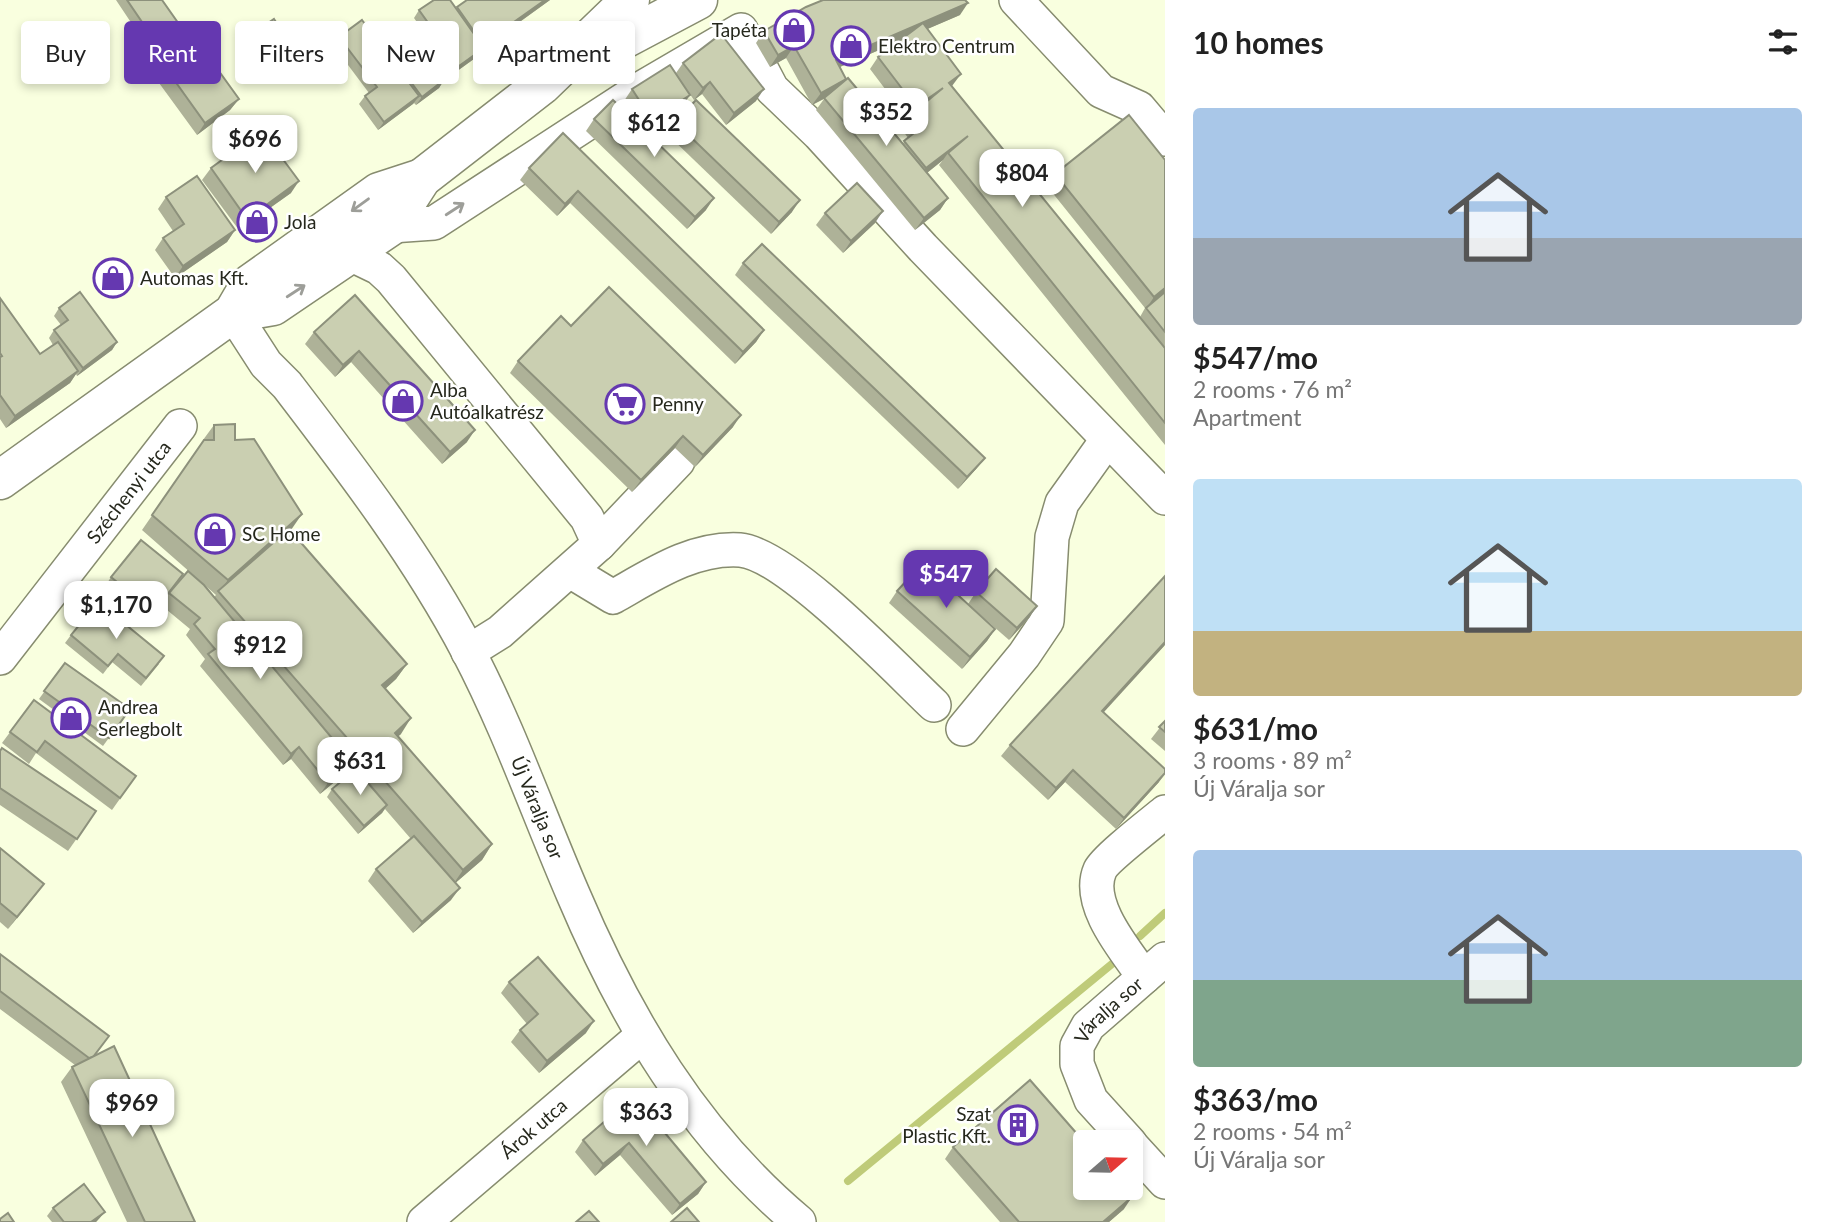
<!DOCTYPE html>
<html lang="en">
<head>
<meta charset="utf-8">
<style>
	:root { --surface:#fff; --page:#f2f2f2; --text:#222; --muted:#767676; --accent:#6538b0 }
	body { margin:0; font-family:Lato,sans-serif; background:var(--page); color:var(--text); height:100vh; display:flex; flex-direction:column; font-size:26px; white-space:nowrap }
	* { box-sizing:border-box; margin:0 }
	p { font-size:23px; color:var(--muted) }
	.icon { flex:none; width:38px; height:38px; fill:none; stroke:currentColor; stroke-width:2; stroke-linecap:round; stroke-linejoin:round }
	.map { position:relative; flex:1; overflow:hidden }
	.panel { display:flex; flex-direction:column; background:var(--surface); width:665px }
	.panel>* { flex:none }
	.hud { position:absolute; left:21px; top:21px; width:665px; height:63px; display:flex; gap:14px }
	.needle { width:46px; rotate:70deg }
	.controls { position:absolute; left:1073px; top:1130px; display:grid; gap:14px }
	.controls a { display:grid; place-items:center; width:70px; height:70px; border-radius:7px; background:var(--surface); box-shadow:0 4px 10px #0003; font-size:35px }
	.price { position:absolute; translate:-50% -60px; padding:0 16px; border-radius:14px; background:#fff; color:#222; font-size:23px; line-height:46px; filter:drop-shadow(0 2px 4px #0008) }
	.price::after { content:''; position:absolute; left:50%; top:42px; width:21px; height:16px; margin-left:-10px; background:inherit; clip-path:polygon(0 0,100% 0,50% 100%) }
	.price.active { background:var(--accent); color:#fff }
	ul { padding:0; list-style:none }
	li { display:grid; align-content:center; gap:14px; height:371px; padding:0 28px }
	li span { display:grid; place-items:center; height:217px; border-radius:7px; color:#555 }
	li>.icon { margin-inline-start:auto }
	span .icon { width:126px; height:126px; fill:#fffc; stroke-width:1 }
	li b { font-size:30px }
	h2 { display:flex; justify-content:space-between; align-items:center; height:84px; padding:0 28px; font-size:30px }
	.pill { padding:0 24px; border-radius:7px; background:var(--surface); box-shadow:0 4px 10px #0003; font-size:24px; line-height:63px }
	.pill.active { background:var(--accent); color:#fff }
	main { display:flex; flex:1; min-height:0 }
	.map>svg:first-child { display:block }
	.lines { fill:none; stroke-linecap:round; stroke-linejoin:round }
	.stream { stroke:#bfcb79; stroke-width:8 }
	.minor-casing { stroke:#878c6f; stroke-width:36 }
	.major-casing { stroke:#878c6f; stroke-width:41 }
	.minor { stroke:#fff; stroke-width:33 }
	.major { stroke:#fff; stroke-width:38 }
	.wall { fill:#aeb298; fill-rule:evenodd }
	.shaded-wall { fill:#8d917c }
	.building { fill:#cacfb1; stroke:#8d917c; stroke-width:2 }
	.oneway { stroke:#9d9e99 }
	.labels { text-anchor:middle; stroke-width:5; stroke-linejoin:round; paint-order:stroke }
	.poi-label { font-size:19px; fill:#26281d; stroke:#fff; text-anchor:start }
	.street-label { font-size:19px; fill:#26281d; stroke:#fff }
</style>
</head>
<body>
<main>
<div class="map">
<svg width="1165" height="1222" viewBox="0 0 1165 1222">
	<rect width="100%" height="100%" fill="#f9ffdf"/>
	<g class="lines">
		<g class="stream">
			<polyline points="1140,936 1165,913"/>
			<polyline points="848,1181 1118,959"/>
		</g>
		<g class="minor-casing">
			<g id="minor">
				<polyline points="1016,0 1101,91 1139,108 1165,139"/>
				<polyline points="391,226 434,223 640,89 741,30 772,89 819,134 923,248 1165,498"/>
				<polyline points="350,254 379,268 391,279 587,518 599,544 500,632 468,652"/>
				<path id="s1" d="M233,313L266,364L287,385C352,470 418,556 468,651C509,729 538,813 573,894C626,1019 694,1134 799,1222"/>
				<polyline points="599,544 678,461"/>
				<path d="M570,571L613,597C652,575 693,547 740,550C787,554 896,669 934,705"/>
				<path id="s2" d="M0,658L180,426"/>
				<polyline points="963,729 1024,655 1047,621 1052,537 1062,503 1107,440"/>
				<path d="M1144,977C1126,951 1085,904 1100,870C1105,859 1153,822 1165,812"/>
				<path id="s3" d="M1130,1143L1091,1100L1077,1064V1046L1088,1026L1165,959"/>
				<polyline points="1130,1144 1165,1182"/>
				<path id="s4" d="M424,1222L642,1036"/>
			</g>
		</g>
		<g class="major-casing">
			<g id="major">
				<polyline points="583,61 698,0"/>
				<polyline points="233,313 273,306 391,226 422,178 542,85 630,0"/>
				<polyline points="0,480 233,313 250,284 379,192 422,178"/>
			</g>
		</g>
		<use href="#minor" class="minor"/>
		<use href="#major" class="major"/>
	</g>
	<g class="wall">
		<polygon points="116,0 162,0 181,27 239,99 230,110 197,135 143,61 150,51"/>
		<polygon points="467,0 550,0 484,48 478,56 453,74 414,18 419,10 456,9"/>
		<path d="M960,15L927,29L952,86L1140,317L1145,308L1047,186L1055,174L1165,160V445L939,165L943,160L927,173L948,198L940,210L915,230L816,110L824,99L812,105L786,58L770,67L756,43L764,31ZM900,41L878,57L870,69L907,118L901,128L908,138L903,143L846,79L840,67Z"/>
		<polygon points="249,36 289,42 284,50 258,67 243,44"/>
		<polygon points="339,37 387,53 388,51 444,80 439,88 416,105 414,103 378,130 359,104 365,96 369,93 333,45"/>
		<polygon points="683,63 756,101 726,125 702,94 694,100 687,90 682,107 645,131 706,210 687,229 586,131 594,119 641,127 624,101 632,89 676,73"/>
		<polygon points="675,122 792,212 771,234 667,134"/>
		<polygon points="563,133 764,330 756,342 735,364 570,203 557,216 520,180 529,168"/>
		<polygon points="211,168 291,193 239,230 202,180"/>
		<polygon points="166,197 235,230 227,242 175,278 155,250 163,238 173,231 158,209"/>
		<polygon points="825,213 875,223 843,253 816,225"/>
		<polygon points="743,263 985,458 976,469 958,489 735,275"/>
		<polygon points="355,295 467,442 442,464 351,362 335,377 305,344 314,332"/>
		<polygon points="0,298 40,354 53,345 49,338 54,330 61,325 54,316 59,308 117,342 112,350 77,376 76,374 70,383 6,428 0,419"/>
		<polygon points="571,326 733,427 695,467 675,448 632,492 510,373 518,361"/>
		<polygon points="214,425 235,440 290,531 407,664 396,679 385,689 401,734 398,736 492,844 482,860 455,883 451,900 413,933 368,881 376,869 411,839 385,809 382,813 358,834 327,797 332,789 352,772 349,768 344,774 320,794 291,759 283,765 200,666 205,659 186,635 190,629 161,605 169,593 214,597 216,595 142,530 203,442 203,440"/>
		<polygon points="183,574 157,608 139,593 129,605 106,585 111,577"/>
		<polygon points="897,591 995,629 987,641 962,669 889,603"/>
		<polygon points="976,592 1037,606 1029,618 1009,640 968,604"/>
		<polygon points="71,635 159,664 141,686 112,662 103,674 65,643"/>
		<polygon points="1165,645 1103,712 1159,782 1116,829 1065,782 1048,800 1001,756 1010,745"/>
		<polygon points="65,663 130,709 103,746 39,699"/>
		<polygon points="34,700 136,776 112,810 36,753 29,764 2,743"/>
		<polygon points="1165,721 1165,751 1151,739"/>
		<polygon points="0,751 96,811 68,851 0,805"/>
		<polygon points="0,848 44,884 8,929 0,922"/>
		<polygon points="0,954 94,1056 195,1222 127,1222 61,1082 72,1067 75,1065 0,1009"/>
		<polygon points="509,982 586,1033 539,1073 511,1042 520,1030 527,1024 501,993"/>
		<polygon points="634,1096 706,1182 698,1194 672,1215 620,1155 595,1176 575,1152 583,1140"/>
		<polygon points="953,1147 1124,1209 1109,1222 1000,1222 945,1159"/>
		<polygon points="53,1208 105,1212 96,1222 52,1222 47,1216"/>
	</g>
	<g class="shaded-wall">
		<polygon points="545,0 550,0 478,52 483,44"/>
		<polygon points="968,3 960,15 828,72 836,60"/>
		<polygon points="289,42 284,50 258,67 264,59"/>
		<polygon points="794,46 786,58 770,67 778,55"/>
		<polygon points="484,48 478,56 453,74 459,66"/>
		<polygon points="961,74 952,86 940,95 949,83"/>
		<polygon points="846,79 838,91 812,105 821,93"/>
		<polygon points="444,80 439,88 416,105 422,97"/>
		<polygon points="710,82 702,94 694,100 703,88"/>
		<polygon points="764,89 756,101 726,125 734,113"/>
		<polygon points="690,95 682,107 644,132 652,120"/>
		<polygon points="419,96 413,104 378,130 384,122"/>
		<polygon points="239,99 230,110 197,135 205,123"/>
		<polygon points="968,136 948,153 943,160 918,180 926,168"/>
		<polygon points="299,181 291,193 239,230 247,219"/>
		<polygon points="578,191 570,203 557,216 565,204"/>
		<polygon points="714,198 706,210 687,229 695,217"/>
		<polygon points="948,198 940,210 915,230 924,218"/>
		<polygon points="800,200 792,212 771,234 779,222"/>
		<polygon points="883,211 875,223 843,253 851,241"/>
		<polygon points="235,230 227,242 175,278 183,266"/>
		<polygon points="1165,288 1165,294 1146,309 1154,297"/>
		<polygon points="764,330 756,342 735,364 743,352"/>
		<polygon points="117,342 112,350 77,376 83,368"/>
		<polygon points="359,351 351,362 335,377 343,365"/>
		<polygon points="78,371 70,383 6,428 15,416"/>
		<polygon points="741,415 733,427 695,467 703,455"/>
		<polygon points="475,430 467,442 442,464 450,452"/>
		<polygon points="683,436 675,448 632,492 641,480"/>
		<polygon points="985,458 976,469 958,489 967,477"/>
		<polygon points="302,514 291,530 220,593 219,592 228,580"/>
		<polygon points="1037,606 1029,618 1009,640 1017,628"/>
		<polygon points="995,629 987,641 962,669 970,657"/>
		<polygon points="1165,642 1165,645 1094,723 1102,711"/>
		<polygon points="407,664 396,679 372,701 382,685"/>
		<polygon points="411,718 401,734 385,748 395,733"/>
		<polygon points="299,747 291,759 283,765 291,754"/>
		<polygon points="352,762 344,774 320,794 328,783"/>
		<polygon points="1073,770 1065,782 1048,800 1056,788"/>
		<polygon points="1165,774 1159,782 1116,829 1124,818"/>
		<polygon points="387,805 382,813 358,834 364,826"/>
		<polygon points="492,844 482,860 452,886 463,870"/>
		<polygon points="44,884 35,896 8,929 17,917"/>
		<polygon points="460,888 451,900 413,933 422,922"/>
		<polygon points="594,1021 586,1033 539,1073 547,1061"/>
		<polygon points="629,1143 620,1155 595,1176 603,1164"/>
		<polygon points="706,1182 698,1194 672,1215 680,1204"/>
		<polygon points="1132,1197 1124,1209 1109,1222 1103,1222"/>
		<polygon points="105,1212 96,1222 91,1222"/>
	</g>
	<g class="building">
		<polygon points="127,0 162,0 181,27 157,44"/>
		<polygon points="434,0 450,0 484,48 459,66 419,10"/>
		<polygon points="467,0 545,0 483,44 457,7"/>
		<polygon points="823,0 965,0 968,3 836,60 846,79 821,93 794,46 778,55 764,31 806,7"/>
		<polygon points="274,19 289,42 264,59 249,36"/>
		<polygon points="362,20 419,96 384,122 365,96 377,87 339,37"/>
		<polygon points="923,23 961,74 949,83 1165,348 1165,423 948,153 968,136 926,168 904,141 919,129 909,116 943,88 916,107 878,57"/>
		<polygon points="185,24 239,99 205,123 152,49"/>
		<polygon points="721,34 764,89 734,113 710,82 703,88 683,63"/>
		<polygon points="411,35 444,80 422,97 388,51"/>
		<polygon points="670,65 690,95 652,120 632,89"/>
		<polygon points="848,78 948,198 924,218 824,98"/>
		<polygon points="613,100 714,198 695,217 594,119"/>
		<polygon points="696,100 800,200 779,222 675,122"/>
		<polygon points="1129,115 1165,160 1165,288 1154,297 1055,174"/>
		<polygon points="262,131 299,181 247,219 211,168"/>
		<polygon points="563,133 764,330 743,352 578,191 565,204 529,168"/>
		<polygon points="197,176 235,230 183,266 163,238 184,224 166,197"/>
		<polygon points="857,183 883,211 851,241 825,213"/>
		<polygon points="762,244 985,458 967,477 743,263"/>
		<polygon points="609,287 741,415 703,455 683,436 641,480 518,361 561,316 571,326"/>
		<polygon points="80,292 117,342 83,368 54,330 68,320 59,308"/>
		<polygon points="1165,292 1165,332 1146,308"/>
		<polygon points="355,295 475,430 450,452 359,351 343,365 314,332"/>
		<polygon points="0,298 40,354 58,342 78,371 15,416 0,395 0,357 2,356 0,353"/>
		<polygon points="235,424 235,440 254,439 302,514 228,580 152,515 204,440 214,440 214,425"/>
		<polygon points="289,529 407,664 382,685 411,718 395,733 492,844 463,870 218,591"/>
		<polygon points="141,540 183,574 163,600 144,585 135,597 111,577"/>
		<polygon points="923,563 995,629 970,657 897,591"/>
		<polygon points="996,569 1037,606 1017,628 976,592"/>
		<polygon points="188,571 204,585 352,762 328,783 299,747 291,754 208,654 215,649 194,624 200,618 169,593"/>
		<polygon points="1165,576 1165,642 1102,711 1165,769 1165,773 1124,818 1073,770 1056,788 1010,745"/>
		<polygon points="98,602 164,656 146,678 118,654 108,666 71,635"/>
		<polygon points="65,663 130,709 109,738 44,691"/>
		<polygon points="34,700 136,776 120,798 45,741 37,752 10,732"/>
		<polygon points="1165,721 1165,732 1159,727"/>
		<polygon points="2,748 96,811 77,839 0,788 0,751"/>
		<polygon points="356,769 387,805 364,826 332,789"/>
		<polygon points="414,836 460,888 422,922 376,869"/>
		<polygon points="0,848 44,884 17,917 0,903"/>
		<polygon points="0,954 109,1036 93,1057 89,1058 0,991"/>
		<polygon points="538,957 594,1021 547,1061 520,1030 538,1014 509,982"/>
		<polygon points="114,1046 195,1222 145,1222 72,1067"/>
		<polygon points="1030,1080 1085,1143 1085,1188 1125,1188 1132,1197 1103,1222 1019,1222 953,1147"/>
		<polygon points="634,1096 706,1182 680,1204 629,1143 603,1164 583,1140"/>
		<polygon points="84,1184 105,1212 91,1222 64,1222 53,1208"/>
		<polygon points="687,1208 699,1222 671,1222"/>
		<polygon points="589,1211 599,1222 576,1222"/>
		<polygon points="8,1213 14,1222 0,1222 0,1219"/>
	</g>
	<defs><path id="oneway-shaft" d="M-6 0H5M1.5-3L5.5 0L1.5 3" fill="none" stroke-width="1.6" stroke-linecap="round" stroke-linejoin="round" transform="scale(1.75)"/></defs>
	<g class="oneway">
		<use href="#oneway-shaft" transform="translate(360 205) rotate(144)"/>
		<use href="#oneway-shaft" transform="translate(455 209) rotate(-33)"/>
		<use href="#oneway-shaft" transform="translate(296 291) rotate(-33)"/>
	</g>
	<defs>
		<g id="shop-ring" transform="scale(2.0125)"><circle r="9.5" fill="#fff" stroke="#6538b0" stroke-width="1.5"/><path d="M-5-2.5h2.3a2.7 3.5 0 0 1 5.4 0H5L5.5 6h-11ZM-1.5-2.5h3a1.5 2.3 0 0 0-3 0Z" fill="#6538b0"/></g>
		<g id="supermarket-ring" transform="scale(2.0125)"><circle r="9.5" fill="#fff" stroke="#6538b0" stroke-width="1.5"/><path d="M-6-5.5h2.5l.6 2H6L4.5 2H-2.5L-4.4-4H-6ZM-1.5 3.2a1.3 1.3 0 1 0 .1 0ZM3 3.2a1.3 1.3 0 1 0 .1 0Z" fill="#6538b0"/></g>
		<g id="building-ring" transform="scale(2.0125)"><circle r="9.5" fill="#fff" stroke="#6538b0" stroke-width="1.5"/><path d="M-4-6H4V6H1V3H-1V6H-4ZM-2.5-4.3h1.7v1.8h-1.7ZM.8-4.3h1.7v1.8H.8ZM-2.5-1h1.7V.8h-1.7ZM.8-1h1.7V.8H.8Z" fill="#6538b0"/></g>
	</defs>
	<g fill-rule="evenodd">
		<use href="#shop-ring" x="794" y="30"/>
		<use href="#shop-ring" x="851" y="46"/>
		<use href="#shop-ring" x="257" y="222"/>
		<use href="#shop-ring" x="113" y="278"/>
		<use href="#shop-ring" x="403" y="401"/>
		<use href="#supermarket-ring" x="625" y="404"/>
		<use href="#shop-ring" x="215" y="534"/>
		<use href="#shop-ring" x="71" y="718"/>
		<use href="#building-ring" x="1018" y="1125"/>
	</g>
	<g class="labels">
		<g class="poi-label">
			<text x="767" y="37" text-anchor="end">Tapéta</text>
			<text x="878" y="53">Elektro Centrum</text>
			<text x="284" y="229">Jola</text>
			<text x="140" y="285">Automas Kft.</text>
			<text x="430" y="397">Alba<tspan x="430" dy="22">Autóalkatrész</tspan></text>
			<text x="652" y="411">Penny</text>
			<text x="242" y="541">SC Home</text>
			<text x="98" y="714">Andrea<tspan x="98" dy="22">Serlegbolt</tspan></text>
			<text x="991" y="1121" text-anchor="end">Szat<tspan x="991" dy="22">Plastic Kft.</tspan></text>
		</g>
		<g class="street-label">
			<text dy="7" stroke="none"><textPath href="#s2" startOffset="210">Széchenyi utca</textPath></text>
			<text dy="7" stroke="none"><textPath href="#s1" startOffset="584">Új Váralja sor</textPath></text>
			<text dy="7" stroke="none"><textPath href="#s3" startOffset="163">Váralja sor</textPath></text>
			<text dy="7" stroke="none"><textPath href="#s4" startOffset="144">Árok utca</textPath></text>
		</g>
	</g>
</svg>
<div class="controls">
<a><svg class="needle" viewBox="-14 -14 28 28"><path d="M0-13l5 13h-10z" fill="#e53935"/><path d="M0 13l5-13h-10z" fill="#767676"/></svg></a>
</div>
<b class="price" style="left:886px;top:148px">$352</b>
<b class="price" style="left:654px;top:159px">$612</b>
<b class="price" style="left:255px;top:175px">$696</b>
<b class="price" style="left:1022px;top:209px">$804</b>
<b class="price active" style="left:946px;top:610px">$547</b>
<b class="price" style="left:116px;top:641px">$1,170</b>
<b class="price" style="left:260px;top:681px">$912</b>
<b class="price" style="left:360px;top:797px">$631</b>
<b class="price" style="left:132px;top:1139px">$969</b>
<b class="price" style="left:646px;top:1148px">$363</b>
<div class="hud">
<a class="pill">Buy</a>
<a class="pill active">Rent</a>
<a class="pill">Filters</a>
<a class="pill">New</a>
<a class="pill">Apartment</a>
</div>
</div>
<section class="panel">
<h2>10 homes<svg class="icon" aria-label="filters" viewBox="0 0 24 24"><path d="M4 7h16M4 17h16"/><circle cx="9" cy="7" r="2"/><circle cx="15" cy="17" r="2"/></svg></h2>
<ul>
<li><span style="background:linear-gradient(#a9c7e8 60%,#9aa5b1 0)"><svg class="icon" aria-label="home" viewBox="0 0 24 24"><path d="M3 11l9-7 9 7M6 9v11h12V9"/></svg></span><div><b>$547/mo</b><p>2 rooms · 76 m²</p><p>Apartment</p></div></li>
<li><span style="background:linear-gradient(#bfe0f5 70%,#c2b280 0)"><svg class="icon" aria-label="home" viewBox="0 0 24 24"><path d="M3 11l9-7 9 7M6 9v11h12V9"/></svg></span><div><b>$631/mo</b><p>3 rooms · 89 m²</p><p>Új Váralja sor</p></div></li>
<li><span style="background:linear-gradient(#a9c7e8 60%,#7fa58c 0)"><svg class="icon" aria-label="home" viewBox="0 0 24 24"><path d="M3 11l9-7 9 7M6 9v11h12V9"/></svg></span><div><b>$363/mo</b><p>2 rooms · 54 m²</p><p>Új Váralja sor</p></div></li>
</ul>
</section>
</main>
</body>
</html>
